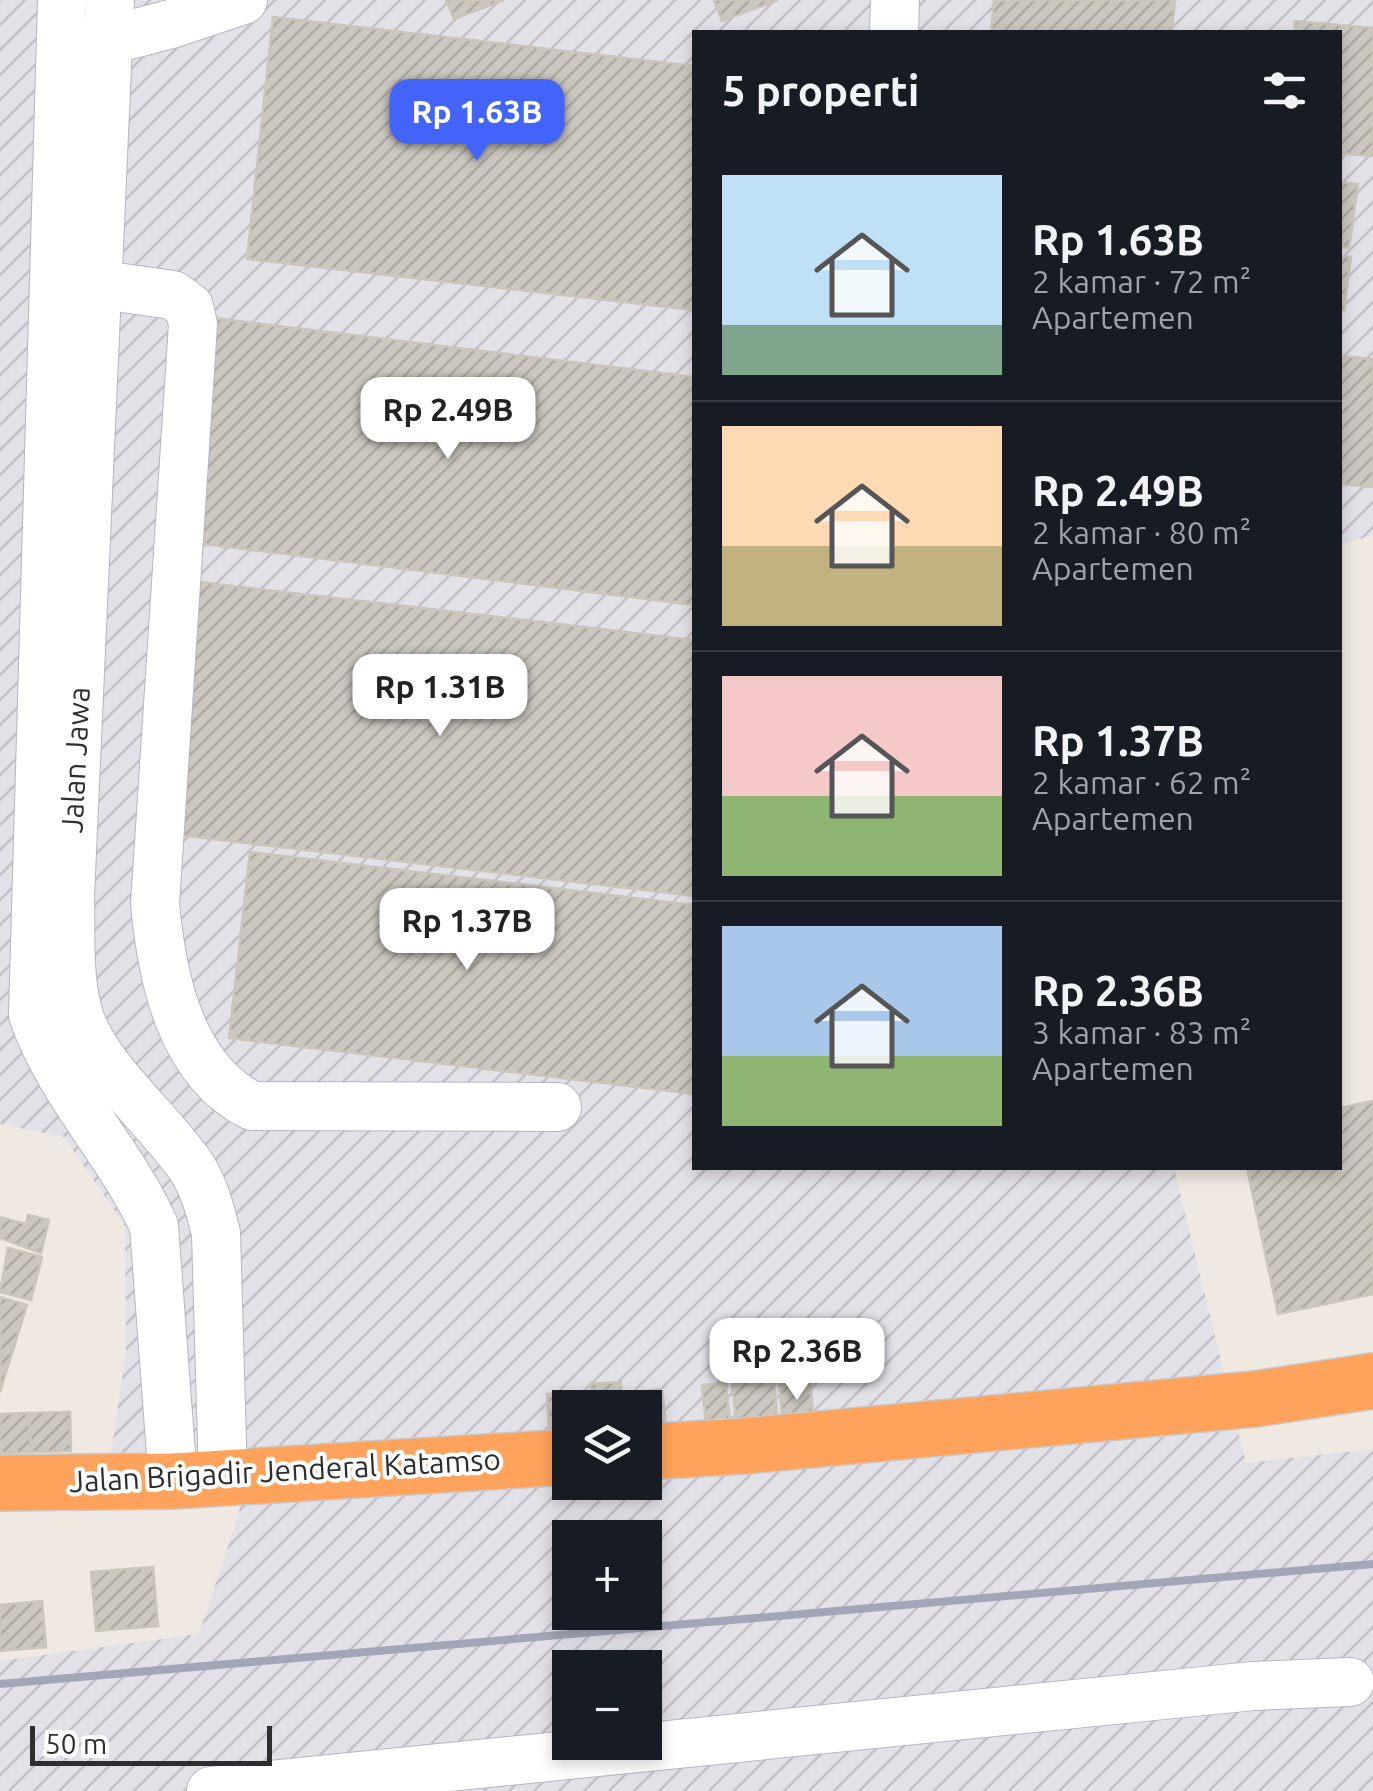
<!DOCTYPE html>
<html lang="id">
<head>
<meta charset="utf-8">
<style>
	:root { --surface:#171b24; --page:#20242c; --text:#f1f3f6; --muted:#9ea1a6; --line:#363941; --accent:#4264fb }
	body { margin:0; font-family:Ubuntu,sans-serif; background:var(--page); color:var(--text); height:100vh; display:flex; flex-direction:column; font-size:38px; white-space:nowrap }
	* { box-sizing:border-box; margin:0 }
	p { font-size:32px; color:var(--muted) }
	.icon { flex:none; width:55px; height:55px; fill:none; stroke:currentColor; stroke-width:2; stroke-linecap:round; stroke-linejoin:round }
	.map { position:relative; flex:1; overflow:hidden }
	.details { position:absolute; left:692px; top:30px; width:650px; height:1140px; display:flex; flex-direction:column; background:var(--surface); border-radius:0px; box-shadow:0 5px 15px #0003 }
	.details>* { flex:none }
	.buttons { position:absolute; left:552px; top:1390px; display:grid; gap:20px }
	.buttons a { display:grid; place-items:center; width:110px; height:110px; border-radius:0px; background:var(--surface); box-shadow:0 5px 15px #0003; font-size:50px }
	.scale { position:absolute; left:30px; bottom:25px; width:242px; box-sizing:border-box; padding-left:10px; border:5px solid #2e2e2e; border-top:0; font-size:28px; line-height:35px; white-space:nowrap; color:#2e2e2e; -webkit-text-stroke:8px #fff; paint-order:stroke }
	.price { position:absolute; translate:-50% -85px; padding:0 22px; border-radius:20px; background:#fff; color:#222; font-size:32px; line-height:65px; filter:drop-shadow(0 2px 5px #0008) }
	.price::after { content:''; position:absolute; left:50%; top:60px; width:30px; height:22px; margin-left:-15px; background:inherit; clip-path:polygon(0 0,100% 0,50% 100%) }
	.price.on { background:var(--accent); color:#fff }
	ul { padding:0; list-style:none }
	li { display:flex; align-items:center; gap:30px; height:250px; padding:0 30px }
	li+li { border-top:2px solid var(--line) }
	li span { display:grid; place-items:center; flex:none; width:280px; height:200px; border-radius:0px; color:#555 }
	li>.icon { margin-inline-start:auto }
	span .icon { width:120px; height:120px; fill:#fffc; stroke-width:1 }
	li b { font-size:42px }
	h2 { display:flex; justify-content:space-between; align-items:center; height:120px; padding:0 30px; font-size:42px }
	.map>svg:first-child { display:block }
	.industrial { fill:url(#industrial-furrows); fill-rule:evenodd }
	.building { fill:url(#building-hatch); stroke:#cbc5ba; stroke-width:2.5 }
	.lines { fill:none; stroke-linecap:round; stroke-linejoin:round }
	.minor-casing { stroke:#b4b7c1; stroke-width:50 }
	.highway-casing { stroke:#c9c9c9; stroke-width:58 }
	.minor { stroke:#fff; stroke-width:48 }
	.highway { stroke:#ffa35c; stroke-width:55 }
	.rail { stroke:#a3a6b8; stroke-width:8 }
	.labels { text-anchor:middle; stroke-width:8; stroke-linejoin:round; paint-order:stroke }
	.street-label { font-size:30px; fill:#2e2e2e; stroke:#fff }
</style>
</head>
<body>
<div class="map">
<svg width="1373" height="1791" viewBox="0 0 1373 1791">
	<defs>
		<pattern id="industrial-furrows" width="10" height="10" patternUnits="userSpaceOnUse" patternTransform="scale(2.5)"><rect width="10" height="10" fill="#e3e1e8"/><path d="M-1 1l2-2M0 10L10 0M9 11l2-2" fill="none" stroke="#c3c1c7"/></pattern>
		<pattern id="building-hatch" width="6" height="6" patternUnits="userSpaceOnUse" patternTransform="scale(2.5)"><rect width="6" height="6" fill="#cbc7bf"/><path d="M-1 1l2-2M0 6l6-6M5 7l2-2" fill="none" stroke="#afaba4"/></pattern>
	</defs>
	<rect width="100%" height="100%" fill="#efe9e1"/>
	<path class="industrial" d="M0,0H1373V535L1340,545V32H695V1168H1174L1246,1463L1373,1449V1791H0V1661L199,1634L239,1513L248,1448L111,1453L126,1351L125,1226L64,1137L0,1124ZM570,1408H645V1482H570ZM570,1538H645V1612H570ZM570,1668H645V1742H570Z"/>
	<g class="building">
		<polygon points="446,0 504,0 454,19"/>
		<polygon points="714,0 778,0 722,21"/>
		<polygon points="994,0 1175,0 1172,32 991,32"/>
		<polygon points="273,17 695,66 695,310 247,259"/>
		<polygon points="1295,21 1373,28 1373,156 1340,153 1340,32 1294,32"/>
		<polygon points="1340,182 1358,184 1349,248 1340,247"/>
		<polygon points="1340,256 1351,257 1344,310 1340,310"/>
		<polygon points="213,318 695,377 695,605 187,542"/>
		<polygon points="1340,356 1373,359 1373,487 1340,484"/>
		<polygon points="199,582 695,640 695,896 170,834"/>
		<polygon points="250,852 695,905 695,1094 229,1038"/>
		<polygon points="1373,1101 1373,1294 1278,1314 1247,1168 1340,1168 1340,1108"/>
		<polygon points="28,1215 49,1220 41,1253 0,1238 0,1217 26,1224"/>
		<polygon points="8,1248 42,1257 31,1300 0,1292"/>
		<polygon points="0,1297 27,1305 0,1392"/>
		<polygon points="774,1379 777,1416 736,1420 732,1383"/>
		<polygon points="810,1379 814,1424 783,1426 779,1382"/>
		<polygon points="621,1382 623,1408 593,1408 591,1384"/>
		<polygon points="726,1383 730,1422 706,1424 702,1385"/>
		<polygon points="662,1389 667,1435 645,1438 645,1408 629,1408 628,1393"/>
		<polygon points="575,1392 576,1408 570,1408 570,1428 549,1428 547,1394"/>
		<polygon points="70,1412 71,1451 31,1452 29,1413"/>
		<polygon points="29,1413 31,1452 0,1453 0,1414"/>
		<polygon points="153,1567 158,1626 96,1631 91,1572"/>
		<polygon points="42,1601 46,1647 0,1651 0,1605"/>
	</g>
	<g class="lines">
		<g class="minor-casing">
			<g id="minor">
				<path d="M62,0L33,1015C60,1093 120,1151 154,1226L173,1481"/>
				<path d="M110,0L70,896C71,934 68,975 78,1012C92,1066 161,1121 192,1168C205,1189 210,1210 216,1233L223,1478"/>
				<polyline points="894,32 895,0"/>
				<polyline points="79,48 171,24 243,0"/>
				<path d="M66,280L173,295L189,307L193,324L155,904C162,978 180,1069 252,1106L557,1107"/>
				<polyline points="211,1791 1253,1686 1350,1682"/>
			</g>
		</g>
		<g class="highway-casing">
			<g id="highway">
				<polyline points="645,1452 745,1446 1255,1399 1373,1381"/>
				<polyline points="0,1483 173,1481 570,1457"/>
			</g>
		</g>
		<use href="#minor" class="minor"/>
		<use href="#highway" class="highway"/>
		<polyline class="rail" points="0,1684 1373,1564"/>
	</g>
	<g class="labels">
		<g class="street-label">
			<text transform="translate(76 760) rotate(-87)" y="10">Jalan Jawa</text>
			<text transform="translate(285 1471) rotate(-3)" y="10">Jalan Brigadir Jenderal Katamso</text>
		</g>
	</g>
</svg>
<div class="buttons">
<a><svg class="icon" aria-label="layers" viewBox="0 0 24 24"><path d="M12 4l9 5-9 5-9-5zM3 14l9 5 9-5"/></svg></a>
<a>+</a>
<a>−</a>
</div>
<div class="scale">50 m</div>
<b class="price on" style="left:477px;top:164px">Rp 1.63B</b>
<b class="price" style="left:448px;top:462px">Rp 2.49B</b>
<b class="price" style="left:440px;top:739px">Rp 1.31B</b>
<b class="price" style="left:467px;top:973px">Rp 1.37B</b>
<b class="price" style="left:797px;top:1403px">Rp 2.36B</b>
<section class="details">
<h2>5 properti<svg class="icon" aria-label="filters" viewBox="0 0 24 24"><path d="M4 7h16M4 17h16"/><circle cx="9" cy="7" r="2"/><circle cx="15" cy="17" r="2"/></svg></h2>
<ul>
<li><span style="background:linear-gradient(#bfe0f5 75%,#7fa58c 0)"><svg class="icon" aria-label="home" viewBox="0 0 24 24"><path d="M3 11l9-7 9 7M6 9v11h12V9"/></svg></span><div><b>Rp 1.63B</b><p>2 kamar · 72 m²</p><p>Apartemen</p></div></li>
<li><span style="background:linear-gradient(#ffd9b3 60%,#c2b280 0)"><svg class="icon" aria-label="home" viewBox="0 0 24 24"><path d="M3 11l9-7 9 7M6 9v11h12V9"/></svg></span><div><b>Rp 2.49B</b><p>2 kamar · 80 m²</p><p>Apartemen</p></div></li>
<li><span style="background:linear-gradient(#f6c9c9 60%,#8fb573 0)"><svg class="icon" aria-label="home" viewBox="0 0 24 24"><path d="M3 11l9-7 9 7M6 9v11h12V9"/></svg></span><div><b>Rp 1.37B</b><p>2 kamar · 62 m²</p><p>Apartemen</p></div></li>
<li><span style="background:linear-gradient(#a9c7e8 65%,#8fb573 0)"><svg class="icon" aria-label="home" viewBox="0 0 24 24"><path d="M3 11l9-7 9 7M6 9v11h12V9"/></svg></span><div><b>Rp 2.36B</b><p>3 kamar · 83 m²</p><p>Apartemen</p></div></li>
</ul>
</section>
</div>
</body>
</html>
